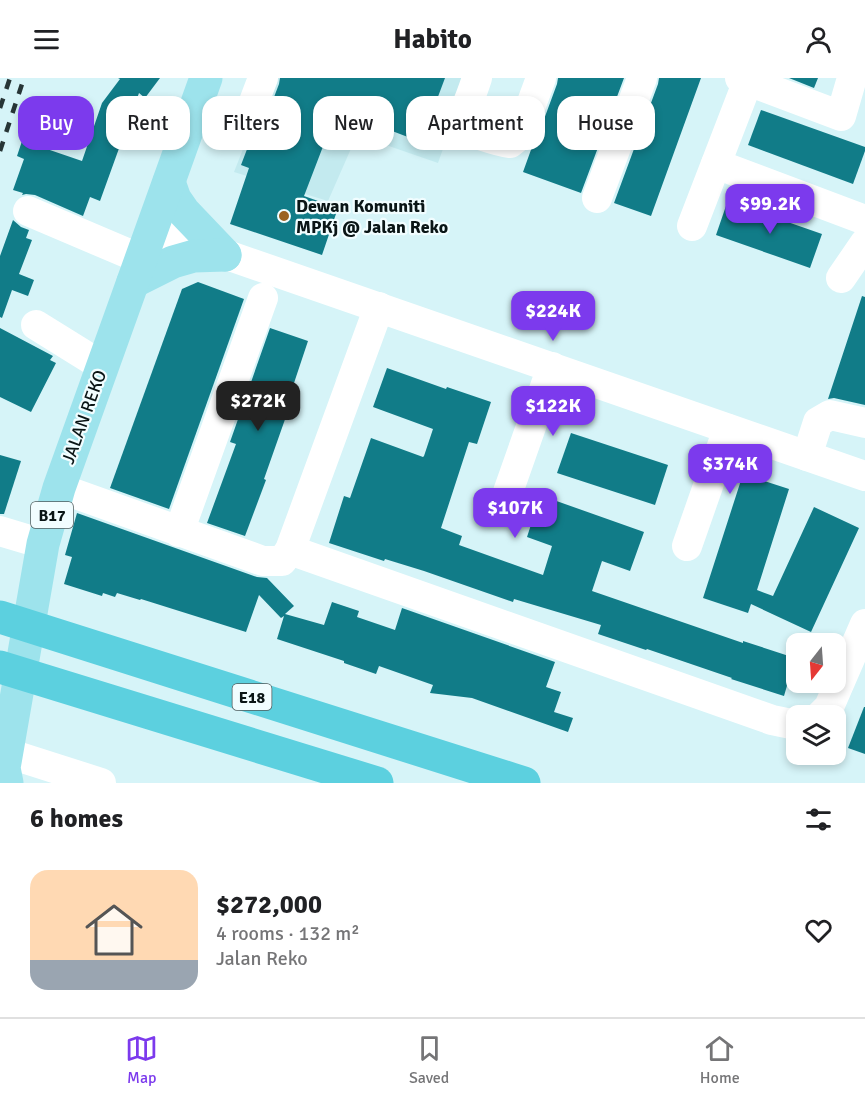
<!DOCTYPE html>
<html lang="en">
<head>
<meta charset="utf-8">
<style>
	:root { --surface:#fff; --page:#f6f6f6; --text:#202124; --muted:#757577; --line:#e0e0e0; --accent:#7c3aed }
	body { margin:0; font-family:Signika,sans-serif; background:var(--page); color:var(--text); height:100vh; display:flex; flex-direction:column; font-size:22px; white-space:nowrap }
	* { box-sizing:border-box; margin:0 }
	p { font-size:20px; color:var(--muted) }
	.icon { flex:none; width:33px; height:33px; fill:none; stroke:currentColor; stroke-width:2; stroke-linecap:round; stroke-linejoin:round }
	.map { position:relative; height:705px; overflow:hidden }
	.side { display:flex; flex-direction:column; background:var(--surface); flex:1 }
	.side>* { flex:none }
	.top-card { position:absolute; left:18px; top:18px; width:830px; height:54px; display:flex; gap:12px }
	.needle { width:39px; rotate:197deg }
	.tools { position:absolute; left:786px; top:555px; display:grid; gap:12px }
	.tools a { display:grid; place-items:center; width:60px; height:60px; border-radius:12px; background:var(--surface); box-shadow:0 3px 9px #0003; font-size:30px }
	.price { position:absolute; translate:-50% -51px; padding:0 14px; border-radius:12px; background:var(--accent); color:#fff; font-size:20px; line-height:39px; filter:drop-shadow(0 2px 3px #0008) }
	.price::after { content:''; position:absolute; left:50%; top:36px; width:18px; height:14px; margin-left:-9px; background:inherit; clip-path:polygon(0 0,100% 0,50% 100%) }
	.price.selected { background:#222; color:#fff }
	ul { padding:0; list-style:none }
	li { display:flex; align-items:center; gap:18px; height:150px; padding:0 30px }
	li+li { border-top:2px solid var(--line) }
	li span { display:grid; place-items:center; flex:none; width:168px; height:120px; border-radius:18px; color:#555 }
	li>.icon { margin-inline-start:auto }
	span .icon { width:72px; height:72px; fill:#fffc; stroke-width:1 }
	li b { font-size:26px }
	h2 { display:flex; justify-content:space-between; align-items:center; height:72px; padding:0 30px; font-size:26px }
	.tag { padding:0 21px; border-radius:18px; background:var(--surface); box-shadow:0 3px 9px #0003; font-size:21px; line-height:54px }
	.tag.selected { background:var(--accent); color:#fff }
	header { display:flex; justify-content:space-between; align-items:center; height:78px; padding:0 30px; background:var(--surface); font-size:27px; font-weight:700 }
	.menu { display:flex; justify-content:space-around; align-items:center; height:84px; border-top:2px solid var(--line); background:var(--surface); font-size:16px; color:var(--muted) }
	.menu a { display:grid; justify-items:center; gap:3px }
	.menu .selected { color:var(--accent) }
	.map>svg:first-child { display:block }
	.built { fill:#c3eaef }
	.building { fill:#117c88 }
	.lines { fill:none; stroke-linecap:round; stroke-linejoin:round }
	.minor { stroke:#fff; stroke-width:30 }
	.major { stroke:#9de3ec; stroke-width:33 }
	.highway { stroke:#5cd0df; stroke-width:33 }
	.rail { stroke:#273536; stroke-width:4.5; stroke-dasharray:10 10; stroke-linecap:butt }
	.poi-dot { fill:#9b621f; stroke:#f1fdff; stroke-width:2 }
	.labels { text-anchor:middle; stroke-width:4.5; stroke-linejoin:round; paint-order:stroke }
	.shield { fill:#f1fdff; stroke:#4f5b5c; stroke-width:1.5 }
	.shield-label { font-size:16px; font-weight:bold; fill:#0a1516 }
	.poi-label { font-size:18px; font-weight:bold; fill:#0a1516; stroke:#f1fdff; text-anchor:start }
	.street-label { font-size:18px; fill:#0a1516; stroke:#f1fdff }
</style>
</head>
<body>
<header><svg class="icon" aria-label="menu" viewBox="0 0 24 24"><path d="M4 6h16M4 12h16M4 18h16"/></svg>Habito<svg class="icon" aria-label="person" viewBox="0 0 24 24"><circle cx="12" cy="8" r="4"/><path d="M4 21q1-7 8-7t8 7"/></svg></header>
<div class="map">
<svg width="865" height="705" viewBox="0 0 865 705">
	<rect width="100%" height="100%" fill="#d6f4f8"/>
	<polygon class="built" points="271,0 468,0 438,85 357,57 328,123 234,94"/>
	<g class="building">
		<polygon points="118,0 160,0 145,20 139,15 100,123 90,119 83,138 35,117 26,116 22,117 23,115 13,112 24,81 17,78 26,51 48,58 44,70 82,83 102,25 120,1"/>
		<polygon points="280,0 445,0 421,64 337,32 304,118 338,130 322,177 230,146 249,90 241,87 249,66 255,63 260,56 279,6"/>
		<polygon points="558,0 624,0 581,115 523,94 532,69 536,63 557,6"/>
		<polygon points="659,0 701,0 651,138 614,125 658,6"/>
		<polygon points="789,0 818,0 814,10"/>
		<polygon points="761,32 865,69 865,73 853,106 748,67"/>
		<polygon points="727,125 778,144 779,141 822,156 810,190 716,157"/>
		<polygon points="13,142 21,149 29,152 26,160 32,162 19,196 34,202 28,218 12,212 2,240 0,239 0,178"/>
		<polygon points="198,204 244,221 169,431 110,410 182,211"/>
		<polygon points="862,218 865,219 865,327 834,320 828,321"/>
		<polygon points="0,250 53,278 50,282 56,285 31,334 0,319"/>
		<polygon points="270,250 308,263 286,329 289,330 264,401 266,402 245,458 207,445 236,366 230,364"/>
		<polygon points="387,290 446,311 447,309 491,324 477,366 469,364 441,450 462,458 459,467 543,497 552,468 527,459 540,419 547,421 548,420 644,454 630,493 602,483 592,513 743,565 743,563 795,580 784,618 731,601 732,600 647,571 646,572 598,556 601,547 514,521 513,524 424,493 385,481 384,483 329,465 344,418 350,420 371,360 423,379 424,378 433,351 373,329"/>
		<polygon points="571,355 668,387 655,427 557,395"/>
		<polygon points="0,377 21,383 4,436 0,436"/>
		<polygon points="743,396 789,411 757,512 773,518 814,429 859,450 811,554 751,526 748,535 703,520"/>
		<polygon points="77,435 257,499 267,500 294,528 285,536 324,547 332,524 359,533 357,539 395,552 402,530 555,584 546,609 561,614 554,634 573,640 568,654 472,620 430,615 433,607 379,588 376,596 344,585 344,583 277,561 284,538 281,540 259,517 246,554 141,521 140,522 117,515 115,519 103,515 102,518 64,506 72,479 65,477"/>
		<polygon points="864,629 865,629 865,676 848,670"/>
	</g>
	<g class="lines">
		<g class="minor">
			<path d="M477,0C474,9 471,18 467,27C461,45 465,51 483,58C492,61 501,64 510,65L520,57L541,0"/>
			<polyline points="740,0 841,38 852,0"/>
			<polyline points="244,50 263,0"/>
			<polyline points="716,86 865,142"/>
			<polyline points="597,120 642,0"/>
			<polyline points="28,133 141,181"/>
			<polyline points="692,148 749,0"/>
			<polyline points="152,151 865,398"/>
			<polyline points="841,200 865,165"/>
			<polyline points="36,247 102,288"/>
			<polyline points="807,378 818,344 830,337 865,345"/>
			<polyline points="59,410 263,483 282,483 290,472 379,229"/>
			<polyline points="508,414 552,289"/>
			<polyline points="0,453 43,466"/>
			<polyline points="179,454 263,220"/>
			<polyline points="687,468 728,351"/>
			<polyline points="290,472 772,642 796,647"/>
			<polyline points="820,638 829,629 865,546"/>
			<polyline points="7,675 101,705"/>
		</g>
		<g class="major">
			<polyline points="169,104 175,121 184,134 225,177"/>
			<polyline points="133,204 173,184 194,178 225,177"/>
			<polyline points="7,705 4,690 43,466 59,410 206,0"/>
		</g>
		<g class="highway">
			<polyline points="0,539 524,705"/>
			<polyline points="0,589 377,705"/>
		</g>
		<g class="rail">
			<polyline points="0,30 10,0"/>
			<polyline points="0,73 24,0"/>
		</g>
	</g>
	<circle class="poi-dot" cx="284" cy="138" r="6"/>
	<g class="labels">
		<g class="shield">
			<rect x="31" y="424" width="42" height="26" rx="4.5"/>
			<rect x="232.5" y="606" width="39" height="26" rx="4.5"/>
		</g>
		<g class="shield-label">
			<text x="52" y="443">B17</text>
			<text x="252" y="625">E18</text>
		</g>
		<g class="poi-label">
			<text x="296" y="134">Dewan Komuniti<tspan x="296" dy="21">MPKj @ Jalan Reko</tspan></text>
		</g>
		<g class="street-label">
			<text transform="translate(84 339) rotate(-70)" y="6">JALAN REKO</text>
		</g>
	</g>
</svg>
<div class="tools">
<a><svg class="needle" viewBox="-14 -14 28 28"><path d="M0-13l5 13h-10z" fill="#e53935"/><path d="M0 13l5-13h-10z" fill="#757577"/></svg></a>
<a><svg class="icon" aria-label="layers" viewBox="0 0 24 24"><path d="M12 4l9 5-9 5-9-5zM3 14l9 5 9-5"/></svg></a>
</div>
<b class="price" style="left:770px;top:157px">$99.2K</b>
<b class="price" style="left:553px;top:264px">$224K</b>
<b class="price selected" style="left:258px;top:354px">$272K</b>
<b class="price" style="left:553px;top:359px">$122K</b>
<b class="price" style="left:730px;top:417px">$374K</b>
<b class="price" style="left:515px;top:461px">$107K</b>
<div class="top-card">
<a class="tag selected">Buy</a>
<a class="tag">Rent</a>
<a class="tag">Filters</a>
<a class="tag">New</a>
<a class="tag">Apartment</a>
<a class="tag">House</a>
</div>
</div>
<section class="side">
<h2>6 homes<svg class="icon" aria-label="filters" viewBox="0 0 24 24"><path d="M4 7h16M4 17h16"/><circle cx="9" cy="7" r="2"/><circle cx="15" cy="17" r="2"/></svg></h2>
<ul>
<li><span style="background:linear-gradient(#ffd9b3 75%,#9aa5b1 0)"><svg class="icon" aria-label="home" viewBox="0 0 24 24"><path d="M3 11l9-7 9 7M6 9v11h12V9"/></svg></span><div><b>$272,000</b><p>4 rooms · 132 m²</p><p>Jalan Reko</p></div><svg class="icon" aria-label="heart" viewBox="0 0 24 24"><path d="M12 20l-8-8c-3-5 5-10 8-4 3-6 11-1 8 4z"/></svg></li>
</ul>
</section>
<nav class="menu">
<a class="selected"><svg class="icon" aria-label="map" viewBox="0 0 24 24"><path d="M3 6l6-2 6 2 6-2v14l-6 2-6-2-6 2zM9 4v14M15 6v14"/></svg>Map</a>
<a><svg class="icon" aria-label="saved" viewBox="0 0 24 24"><path d="M7 4h10v16l-5-4-5 4z"/></svg>Saved</a>
<a><svg class="icon" aria-label="home" viewBox="0 0 24 24"><path d="M3 11l9-7 9 7M6 9v11h12V9"/></svg>Home</a>
</nav>
</body>
</html>
